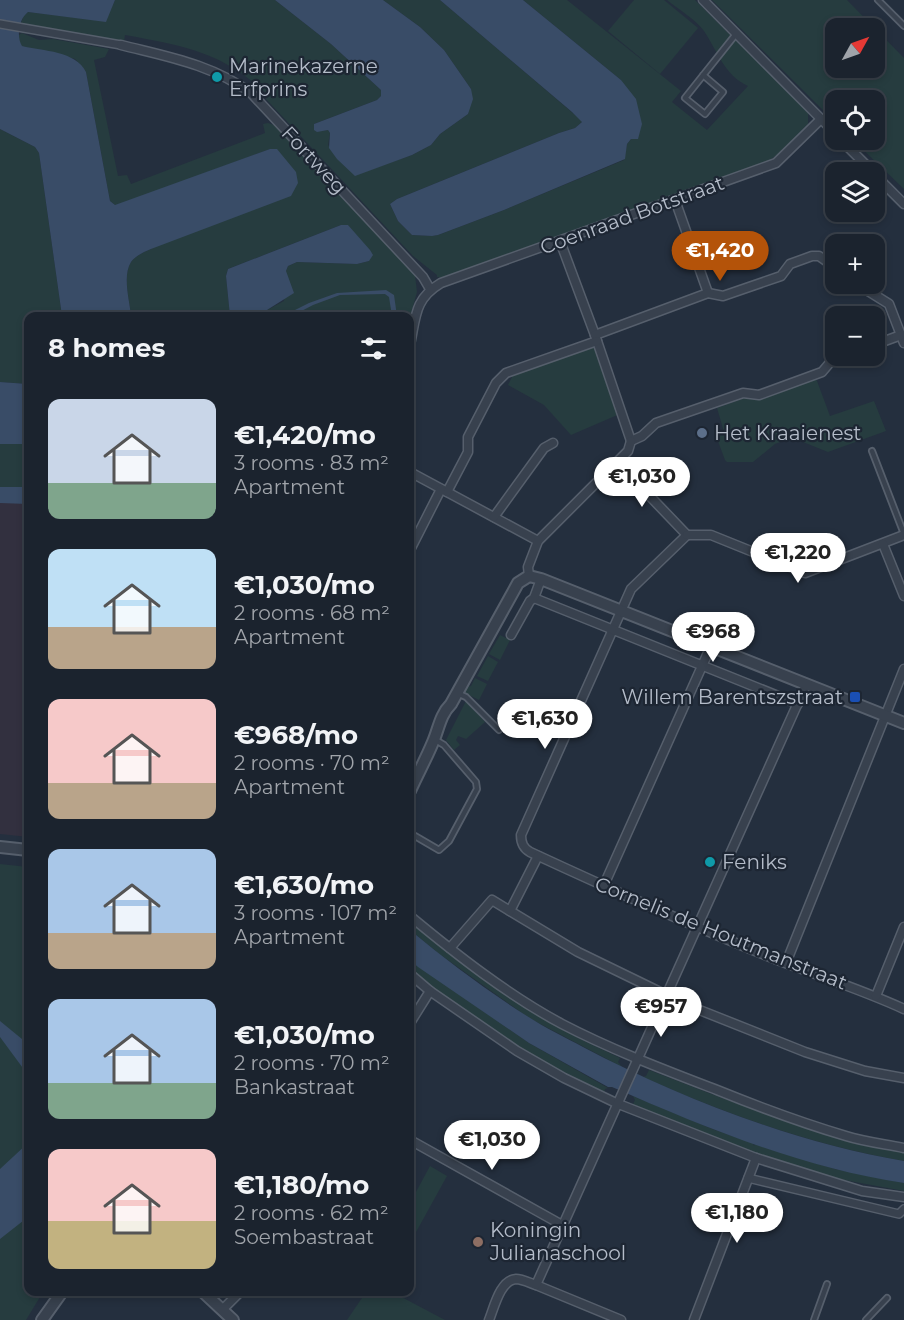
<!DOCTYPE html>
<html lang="en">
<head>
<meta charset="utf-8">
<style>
	:root { --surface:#1b232e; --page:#242b36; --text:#f1f3f6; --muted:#a0a4aa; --line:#39404a; --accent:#b45309 }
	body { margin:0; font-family:Montserrat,sans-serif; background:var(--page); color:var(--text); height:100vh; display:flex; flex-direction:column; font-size:22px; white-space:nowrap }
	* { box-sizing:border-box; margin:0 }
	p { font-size:20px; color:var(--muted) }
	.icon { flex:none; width:33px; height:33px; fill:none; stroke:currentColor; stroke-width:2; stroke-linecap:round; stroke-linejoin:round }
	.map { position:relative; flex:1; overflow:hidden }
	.panel { position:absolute; left:24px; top:312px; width:390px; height:984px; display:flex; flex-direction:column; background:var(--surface); border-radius:12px; box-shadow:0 3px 9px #0003,0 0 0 2px var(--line) }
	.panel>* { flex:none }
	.needle { width:39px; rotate:50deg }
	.tools { position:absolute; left:825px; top:18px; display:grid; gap:12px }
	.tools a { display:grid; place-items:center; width:60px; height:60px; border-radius:12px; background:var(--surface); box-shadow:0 3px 9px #0003,0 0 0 2px var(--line); font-size:30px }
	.price { position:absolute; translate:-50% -51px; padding:0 14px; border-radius:21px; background:#fff; color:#222; font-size:20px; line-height:39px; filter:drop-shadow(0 2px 3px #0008) }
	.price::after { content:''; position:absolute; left:50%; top:36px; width:18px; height:14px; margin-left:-9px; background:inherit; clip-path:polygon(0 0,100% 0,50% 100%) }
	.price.active { background:var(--accent); color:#fff }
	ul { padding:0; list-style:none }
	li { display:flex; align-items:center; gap:18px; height:150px; padding:0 24px }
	li span { display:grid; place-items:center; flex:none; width:168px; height:120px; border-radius:12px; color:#555 }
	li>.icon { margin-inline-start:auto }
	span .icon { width:72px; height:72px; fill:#fffc; stroke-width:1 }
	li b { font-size:26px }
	h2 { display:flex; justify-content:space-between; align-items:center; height:72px; padding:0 24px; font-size:26px }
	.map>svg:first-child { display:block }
	.medical { fill:#32303f }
	.green { fill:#263c3f; fill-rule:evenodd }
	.water { fill:#394c67 }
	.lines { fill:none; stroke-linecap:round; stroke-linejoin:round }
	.service-casing { stroke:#565f6c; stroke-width:8 }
	.pedestrian-casing { stroke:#565f6c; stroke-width:10 }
	.minor-casing { stroke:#565f6c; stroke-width:11 }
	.tertiary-casing { stroke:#565f6c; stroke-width:14 }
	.service { stroke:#38414e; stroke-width:4.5 }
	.pedestrian { stroke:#38414e; stroke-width:7 }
	.minor { stroke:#38414e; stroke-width:8 }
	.tertiary { stroke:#38414e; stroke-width:10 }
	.culture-dot { fill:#0f9aa8; stroke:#1d2633; stroke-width:2 }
	.service-dot { fill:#5c6f8a; stroke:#1d2633; stroke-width:2 }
	.transit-dot { fill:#1a4fb4; stroke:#1d2633; stroke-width:2 }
	.education-dot { fill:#8d6e63; stroke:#1d2633; stroke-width:2 }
	.labels { text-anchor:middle; stroke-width:4.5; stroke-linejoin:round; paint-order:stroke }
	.poi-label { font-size:20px; fill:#b4bcc9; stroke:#1d2633; text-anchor:start }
	.street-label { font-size:20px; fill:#b4bcc9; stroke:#1d2633 }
</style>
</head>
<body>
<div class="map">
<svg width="904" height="1320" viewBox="0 0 904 1320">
	<rect width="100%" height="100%" fill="#242f3e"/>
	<polygon class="medical" points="0,496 28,497 28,837 0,834"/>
	<g class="green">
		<path d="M115,0H275L331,44L381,90V96L377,100L314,124L322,131L328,130L330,133L328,145L355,175L412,155L431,145L440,134L468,114L471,89L444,50L420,27L383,0H440L581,120L582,122L575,128L559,133L397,199L390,204L398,221L412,235L432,236L438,235L504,210L624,160L627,144L631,139H635L621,80L523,0H567L681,91L672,102L707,130L748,86C724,75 718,52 704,31C695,19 678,9 667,0H695L808,112V124L777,155L768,161L443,278L437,277V275L413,256L266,99L268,95C222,52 186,46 125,35L124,42L24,26L21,23L24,15L28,12L105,21Z"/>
		<polygon points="634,0 664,0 698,28 660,74 608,31"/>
		<path d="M712,0H847L904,58V189L853,140H874V100H836L835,122ZM836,28H874V68H836Z"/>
		<path d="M22,33L39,40L53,39L109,49L105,57L94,60L118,176L127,175L131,184L265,133L263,124L268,123L277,126L415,275L417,292L410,317L264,316L267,310L284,301L286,271L288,266L297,262L357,264L369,261L348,225H341L228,269L226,276L230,316H131C130,302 122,276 131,262C135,256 144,252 151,249L270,149L116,206L110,201L86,72L75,59L21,46L19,41V35Z"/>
		<polygon points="0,129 35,147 39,153 62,316 28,316 28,384 0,382"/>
		<polygon points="596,344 622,413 571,435 544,405 508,385 514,373"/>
		<polygon points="814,373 830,416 874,401 886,431 828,452 798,440 783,441 775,444 753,462 727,462 725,460 716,436 724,432 717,408"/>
		<rect x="0" y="444" width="28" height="43"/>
		<polygon points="500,635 510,640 500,660 489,654"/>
		<polygon points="488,656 498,662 488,681 477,676"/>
		<polygon points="475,678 487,684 479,700 463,692 466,687 471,686"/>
		<polygon points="466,701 485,722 466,739 458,736 456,740 460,745 454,750 446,740"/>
		<polygon points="0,864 28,867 28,1292 43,1292 26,1320 0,1320"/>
		<path d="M410,921C459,961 510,999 565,1031C583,1041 602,1049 620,1058L618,1062L622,1067L529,1018L438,953L410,930Z"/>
		<polygon points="410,960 529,1043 608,1088 605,1089 604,1093 520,1049 410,971"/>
		<path d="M649,1070L727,1100L838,1137L904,1151V1161C815,1146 725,1114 643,1077L646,1076Z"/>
		<polygon points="633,1096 715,1130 753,1143 754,1146 755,1144 835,1169 904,1183 904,1191 844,1180 774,1161 632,1106 635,1100"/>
		<polygon points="430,1166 447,1176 410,1243 410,1203"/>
		<polygon points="366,1292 392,1292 445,1320 347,1320"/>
	</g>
	<g class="water">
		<path d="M0,0H115L106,22L28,12C19,19 16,36 22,46C43,51 76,51 86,72L110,201L115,205L270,149H277L296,172L298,183L291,196L151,249C144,252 135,256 131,262C122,276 130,302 131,316H62L39,153L35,147L0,129Z"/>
		<polygon points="275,0 383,0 420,27 444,50 471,89 473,99 468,114 440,134 431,145 412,155 355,176 337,159 329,148 330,133 328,130 317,132 314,130 314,124 377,100 381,96 381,90 331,44"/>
		<polygon points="440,0 523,0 621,80 636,99 642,124 638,139 631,139 627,144 625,159 504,210 438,235 432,236 412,235 398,221 390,204 397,199 559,133 575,128 582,122 572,112"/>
		<polygon points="341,225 348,225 370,250 373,255 369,261 357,264 297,262 288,266 286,271 294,293 267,310 264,316 230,316 226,276 228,269"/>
		<polygon points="386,290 394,295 397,316 392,316 389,297 385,294 340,295 313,305 292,316 283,316 309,303 337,293"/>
		<polygon points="0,382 28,384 28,444 0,444"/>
		<polygon points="0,487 28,487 28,504 0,503"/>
		<path d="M410,930C447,961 486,990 527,1016C545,1028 565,1037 583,1047C680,1098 796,1143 904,1161V1183C803,1168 706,1128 612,1087H608L529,1043L418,967L410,960Z"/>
		<polygon points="0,1021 28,1044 28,1075 0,1037"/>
		<polygon points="28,1143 28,1204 26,1206 28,1209 28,1217 0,1239 0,1169"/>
	</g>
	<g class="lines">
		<g class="service-casing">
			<g id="service">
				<polyline points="878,0 904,26"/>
				<polyline points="703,75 723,92 705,114 685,98 736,34"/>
				<polyline points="872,451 904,534"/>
				<polyline points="457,693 466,697 499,730"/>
				<polyline points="415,836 439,850 449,841 477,789 476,782 444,745 434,739"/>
				<polyline points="814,1320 827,1284"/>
				<polyline points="866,1320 887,1298"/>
			</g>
		</g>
		<g class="pedestrian-casing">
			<g id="pedestrian">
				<polyline points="0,24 121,45"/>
				<polyline points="748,1178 899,1214 904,1209"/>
			</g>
		</g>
		<g class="minor-casing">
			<g id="minor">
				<polyline points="703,0 836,134"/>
				<path d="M121,45C168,57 211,64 251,93L423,277L430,289"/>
				<polyline points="841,140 873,172"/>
				<polyline points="874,174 904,204"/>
				<polyline points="675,200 708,293"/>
				<polyline points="560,241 595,335 631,441"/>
				<polyline points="857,284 889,304 904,343"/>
				<polyline points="595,335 708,293 723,296 781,276 790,264 812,256 819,256 836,268"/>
				<path d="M410,345C416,317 414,299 441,283L776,163L821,119"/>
				<polyline points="874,345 901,335"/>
				<polyline points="631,441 642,436 656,423 743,393 759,395 822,372 833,359 844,356"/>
				<polyline points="617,462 687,535"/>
				<polyline points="410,472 538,541"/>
				<polyline points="447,492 468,452 468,437 496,383 506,373 597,341"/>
				<polyline points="494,517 544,448 553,443"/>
				<path d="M687,535L631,589L521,835C521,843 523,848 530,852C614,891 699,929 785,963C825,978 865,991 904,1009"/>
				<polyline points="687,535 711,535 805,573 904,535"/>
				<polyline points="883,544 904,596"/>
				<polyline points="410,550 441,489"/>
				<polyline points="529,576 528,567 538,541 628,451 631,441"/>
				<polyline points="534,598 798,704"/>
				<polyline points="511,635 530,601 534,598 541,579"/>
				<polyline points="604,885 711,646"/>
				<polyline points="510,911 578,952 687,1005 805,1052 865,1071 904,1078"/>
				<path d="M410,916C457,955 508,995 562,1024C612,1050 665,1070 717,1090C759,1107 802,1123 846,1136C865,1142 885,1144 904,1148"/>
				<polyline points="450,948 492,900 510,911 538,856"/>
				<polyline points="786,963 904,669"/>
				<polyline points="410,974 430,991 517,1051 564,1078 616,1103 756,1158 862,1191 904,1197"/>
				<polyline points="876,996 904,927"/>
				<polyline points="410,1023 430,991"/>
				<polyline points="410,1140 562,1225"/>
				<polyline points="536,1285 621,1320"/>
				<polyline points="222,1310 240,1292"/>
				<path d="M489,1320C494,1308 500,1280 516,1279C522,1279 530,1283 536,1285L806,685"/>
				<polyline points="694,1320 756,1158"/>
			</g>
		</g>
		<g class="tertiary-casing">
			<g id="tertiary">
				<path d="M410,791C417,775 426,759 433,742C439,728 440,715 451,704L518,583L529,576L541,579L904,723"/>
				<polyline points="0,847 28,850"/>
				<polyline points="203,1292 233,1320"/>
				<polyline points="42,1320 62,1292"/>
			</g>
		</g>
		<use href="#service" class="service"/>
		<use href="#pedestrian" class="pedestrian"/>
		<use href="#minor" class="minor"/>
		<use href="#tertiary" class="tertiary"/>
	</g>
	<g class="culture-dot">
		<circle cx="217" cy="77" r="6"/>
		<circle cx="710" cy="862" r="6"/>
	</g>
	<circle class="service-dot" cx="702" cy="433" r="6"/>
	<rect class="transit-dot" x="849" y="691" width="12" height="12" rx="3"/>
	<circle class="education-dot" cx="478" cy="1242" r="6"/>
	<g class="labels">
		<g class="poi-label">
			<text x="229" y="73">Marinekazerne<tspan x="229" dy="23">Erfprins</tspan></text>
			<text x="714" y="440">Het Kraaienest</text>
			<text x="843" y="704" text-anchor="end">Willem Barentszstraat</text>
			<text x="722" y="869">Feniks</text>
			<text x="490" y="1237">Koningin<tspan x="490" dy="23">Julianaschool</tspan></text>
		</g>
		<g class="street-label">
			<text transform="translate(314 160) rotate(47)" y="7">Fortweg</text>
			<text transform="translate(632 215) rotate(-20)" y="7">Coenraad Botstraat</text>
			<text transform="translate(721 933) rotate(22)" y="7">Cornelis de Houtmanstraat</text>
		</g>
	</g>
</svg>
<div class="tools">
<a><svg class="needle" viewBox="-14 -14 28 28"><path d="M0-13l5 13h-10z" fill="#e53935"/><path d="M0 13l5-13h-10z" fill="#a0a4aa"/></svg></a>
<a><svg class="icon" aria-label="locate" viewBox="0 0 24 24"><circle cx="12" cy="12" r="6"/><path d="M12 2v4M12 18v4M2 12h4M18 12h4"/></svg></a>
<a><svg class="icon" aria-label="layers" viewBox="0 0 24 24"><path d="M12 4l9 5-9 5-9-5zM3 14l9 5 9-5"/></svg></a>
<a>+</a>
<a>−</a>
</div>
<b class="price active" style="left:720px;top:282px">€1,420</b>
<b class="price" style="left:642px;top:508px">€1,030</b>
<b class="price" style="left:798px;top:584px">€1,220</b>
<b class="price" style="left:713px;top:663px">€968</b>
<b class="price" style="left:545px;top:750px">€1,630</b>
<b class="price" style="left:661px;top:1038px">€957</b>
<b class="price" style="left:492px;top:1171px">€1,030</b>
<b class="price" style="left:737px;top:1244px">€1,180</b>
<section class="panel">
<h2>8 homes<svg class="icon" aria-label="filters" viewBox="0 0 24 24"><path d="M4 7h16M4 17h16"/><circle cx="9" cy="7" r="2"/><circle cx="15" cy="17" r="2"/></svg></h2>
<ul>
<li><span style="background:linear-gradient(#c9d6e8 70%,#7fa58c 0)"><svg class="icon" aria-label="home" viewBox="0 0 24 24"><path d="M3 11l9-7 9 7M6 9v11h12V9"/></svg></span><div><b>€1,420/mo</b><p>3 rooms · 83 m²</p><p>Apartment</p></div></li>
<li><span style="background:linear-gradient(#bfe0f5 65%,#b9a48a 0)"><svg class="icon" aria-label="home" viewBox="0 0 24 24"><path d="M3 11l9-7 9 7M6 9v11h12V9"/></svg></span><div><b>€1,030/mo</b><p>2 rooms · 68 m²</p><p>Apartment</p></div></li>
<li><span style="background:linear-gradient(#f6c9c9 70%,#b9a48a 0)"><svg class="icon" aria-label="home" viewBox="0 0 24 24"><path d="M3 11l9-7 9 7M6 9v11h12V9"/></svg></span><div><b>€968/mo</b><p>2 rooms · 70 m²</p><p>Apartment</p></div></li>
<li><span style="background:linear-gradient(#a9c7e8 70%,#b9a48a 0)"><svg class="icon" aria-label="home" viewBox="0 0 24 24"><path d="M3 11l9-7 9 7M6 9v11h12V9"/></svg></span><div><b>€1,630/mo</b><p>3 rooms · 107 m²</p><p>Apartment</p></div></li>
<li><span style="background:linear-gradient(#a9c7e8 70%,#7fa58c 0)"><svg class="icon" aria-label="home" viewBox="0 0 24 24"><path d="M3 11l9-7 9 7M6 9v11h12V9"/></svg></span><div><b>€1,030/mo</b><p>2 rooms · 70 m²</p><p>Bankastraat</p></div></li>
<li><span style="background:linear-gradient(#f6c9c9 60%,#c2b280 0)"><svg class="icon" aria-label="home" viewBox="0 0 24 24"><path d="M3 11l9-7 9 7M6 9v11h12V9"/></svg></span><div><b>€1,180/mo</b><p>2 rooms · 62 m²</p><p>Soembastraat</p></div></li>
</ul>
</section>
</div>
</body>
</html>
